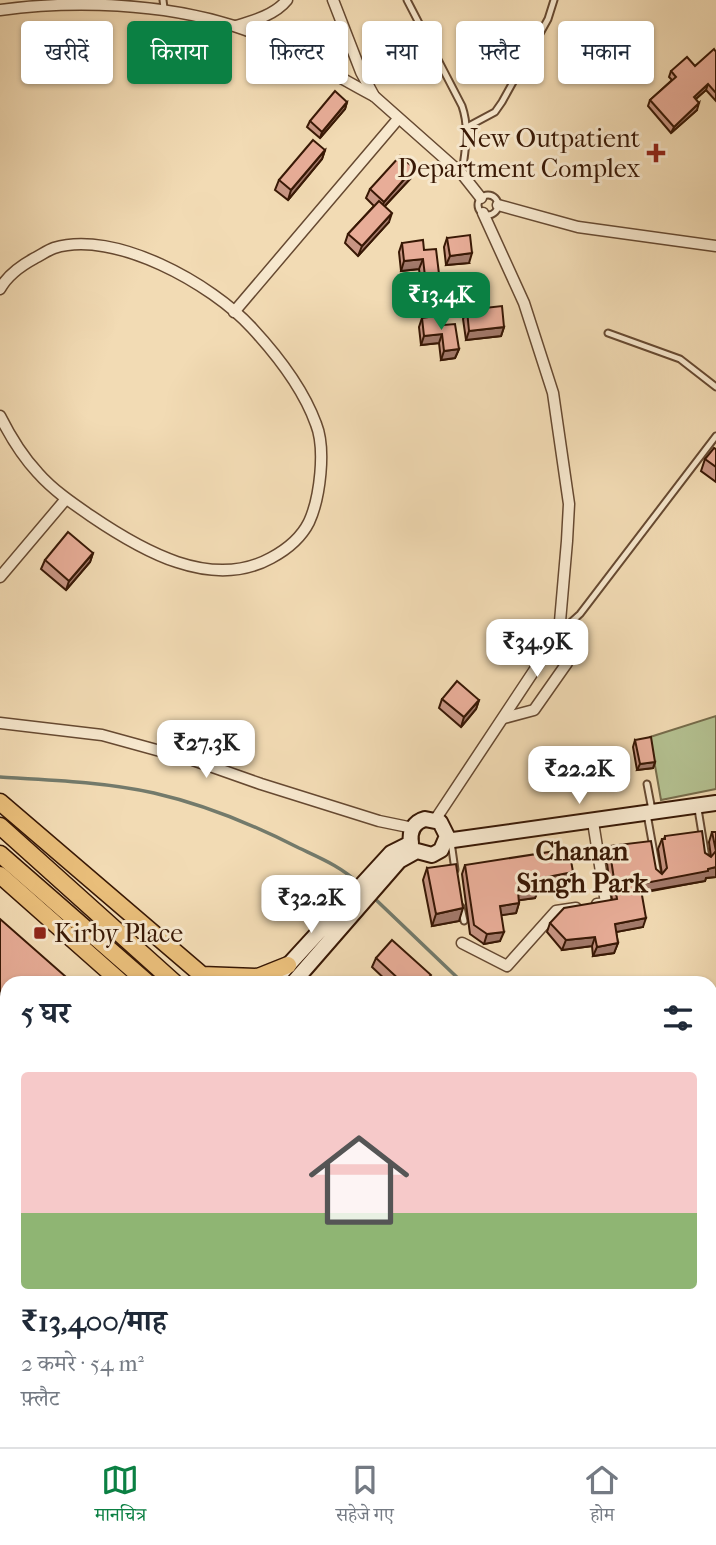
<!DOCTYPE html>
<html lang="hi">
<head>
<meta charset="utf-8">
<style>
	:root { --surface:#fff; --page:#f6f6f7; --text:#1f2937; --muted:#747a83; --line:#e0e1e3; --accent:#0b8043 }
	body { margin:0; font-family:"IM FELL French Canon","Noto Serif Devanagari",serif; background:var(--page); color:var(--text); height:100vh; display:flex; flex-direction:column; font-size:26px; white-space:nowrap }
	* { box-sizing:border-box; margin:0 }
	p { font-size:23px; color:var(--muted) }
	.icon { flex:none; width:38px; height:38px; fill:none; stroke:currentColor; stroke-width:2; stroke-linecap:round; stroke-linejoin:round }
	.map { position:relative; flex:1; overflow:hidden }
	.side { position:absolute; left:0px; top:976px; width:718px; height:471px; display:flex; flex-direction:column; background:var(--surface); border-radius:21px 21px 0 0; box-shadow:0 2px 5px #0004 }
	.side>* { flex:none }
	.top-card { position:absolute; left:21px; top:21px; width:676px; height:63px; display:flex; gap:14px }
	.price { position:absolute; translate:-50% -60px; padding:0 16px; border-radius:14px; background:#fff; color:#222; font-size:23px; line-height:46px; filter:drop-shadow(0 2px 4px #0008) }
	.price::after { content:''; position:absolute; left:50%; top:42px; width:21px; height:16px; margin-left:-10px; background:inherit; clip-path:polygon(0 0,100% 0,50% 100%) }
	.price.selected { background:var(--accent); color:#fff }
	ul { padding:0; list-style:none }
	li { display:grid; align-content:center; gap:14px; height:371px; padding:0 21px }
	li+li { border-top:2px solid var(--line) }
	li span { display:grid; place-items:center; height:217px; border-radius:7px; color:#555 }
	li>.icon { margin-inline-start:auto }
	span .icon { width:126px; height:126px; fill:#fffc; stroke-width:1 }
	li b { font-size:30px }
	h2 { display:flex; justify-content:space-between; align-items:center; height:84px; padding:0 21px; font-size:30px }
	.tag { padding:0 24px; border-radius:7px; background:var(--surface); box-shadow:0 2px 5px #0004; font-size:24px; line-height:63px }
	.tag.selected { background:var(--accent); color:#fff }
	.menu { display:flex; justify-content:space-around; align-items:center; height:98px; border-top:2px solid var(--line); background:var(--surface); font-size:19px; color:var(--muted) }
	.menu a { display:grid; justify-items:center; gap:4px }
	.menu .selected { color:var(--accent) }
	.map>svg:first-child { display:block }
	.park { fill:#b4c191; stroke:#766c4b; stroke-width:2 }
	.lines { fill:none; stroke-linecap:round; stroke-linejoin:round }
	.stream { stroke:#737a6b; stroke-width:3.5 }
	.lane-casing { stroke:#664931; stroke-width:9 }
	.street-casing { stroke:#664931; stroke-width:13 }
	.secondary-casing { stroke:#381805; stroke-width:18 }
	.primary-casing { stroke:#381805; stroke-width:19 }
	.lane { stroke:#f7e8ce; stroke-width:5 }
	.street { stroke:#f7e8ce; stroke-width:10 }
	.secondary { stroke:#f7e8ce; stroke-width:14 }
	.primary { stroke:#e9be7a; stroke-width:16 }
	.wall { fill:#c89583; stroke:#381805; stroke-width:2 }
	.shaded-wall { fill:#a2796a; stroke:#381805; stroke-width:2 }
	.building { fill:#e8ad98; stroke:#381805; stroke-width:2 }
	.poi-dot { fill:#8f2418; stroke:#f7e8ce; stroke-width:2.5 }
	.labels { text-anchor:middle; stroke-width:6; stroke-linejoin:round; paint-order:stroke }
	.poi-label { font-size:26px; fill:#381805; stroke:#f7e8ce; text-anchor:end }
	.neighbourhood-label { font-size:28px; font-weight:bold; fill:#381805; stroke:#f7e8ce }
</style>
</head>
<body>
<div class="map">
<svg width="716" height="1447" viewBox="0 0 716 1447">
	<rect width="100%" height="100%" fill="#f2dbb4"/>
	<filter id="stains"><feTurbulence type="fractalNoise" baseFrequency=".00286" numOctaves="4"/><feColorMatrix values="0 0 0 0 .2 0 0 0 0 .09 0 0 0 0 .02 0 0 0 .5 -.17"/></filter>
	<radialGradient id="worn" r=".72"><stop offset=".6" stop-color="#630" stop-opacity="0"/><stop offset="1" stop-color="#630" stop-opacity=".3"/></radialGradient>
	<polygon class="park" points="716,716 716,789 661,800 650,737"/>
	<g class="lines">
		<g class="stream">
			<path d="M0,777C51,780 104,782 154,793C202,804 256,826 299,848C320,858 342,867 358,883"/>
			<polyline points="372,896 464,984"/>
			<polyline points="710,1162 716,1167"/>
		</g>
		<g class="lane-casing">
			<g id="lane">
				<polyline points="163,0 164,8"/>
				<path d="M407,0L462,106C470,129 465,150 462,174"/>
				<polyline points="467,127 495,112 502,102 548,19 554,0"/>
				<circle cx="488" cy="205" r="10"/>
				<polyline points="608,333 680,359 716,387"/>
				<polyline points="559,633 580,614 716,436"/>
				<polyline points="647,784 652,810"/>
				<polyline points="698,809 706,858"/>
				<polyline points="647,814 658,875"/>
				<polyline points="451,842 455,870"/>
				<polyline points="461,907 464,921"/>
				<polyline points="0,1137 7,1129"/>
				<polyline points="0,1180 7,1186"/>
				<polyline points="80,1440 83,1447"/>
				<polyline points="389,1440 389,1447"/>
				<polyline points="199,1447 203,1440"/>
			</g>
		</g>
		<g class="street-casing">
			<g id="street">
				<polyline points="333,0 361,72 374,96 462,174 481,198"/>
				<path d="M0,10C74,0 162,3 234,26C282,41 330,73 374,96"/>
				<path d="M236,26C253,21 275,15 287,0"/>
				<polyline points="498,205 578,227 716,246"/>
				<path d="M0,289C7,276 22,265 35,258C41,255 48,250 54,248C114,229 212,284 252,328C277,355 303,388 316,424C326,449 320,498 309,522C301,538 286,550 271,558C211,591 141,550 91,516C72,503 53,490 38,473C22,456 10,436 0,416"/>
				<polyline points="234,312 398,119"/>
				<polyline points="0,577 66,499"/>
				<polyline points="504,718 534,710 567,663 559,633"/>
				<polyline points="0,723 102,735 193,760 261,784 379,821 413,828"/>
				<polyline points="435,820 559,633 567,541 569,504 553,393 524,303 483,213"/>
				<polyline points="593,822 606,903 597,904"/>
				<polyline points="462,943 507,966 556,911 576,908"/>
				<polyline points="0,1424 7,1420"/>
				<polyline points="592,1440 604,1447"/>
			</g>
		</g>
		<g class="secondary-casing">
			<g id="secondary">
				<polyline points="446,841 716,803"/>
				<path d="M271,984L391,853L411,843C409,831 414,822 425,819L440,822L447,836L441,850L432,855L417,851L399,861L292,984"/>
				<polyline points="0,1312 7,1304"/>
			</g>
		</g>
		<g class="primary-casing">
			<g id="primary">
				<polyline points="0,802 202,975 258,977 288,965"/>
				<polyline points="0,826 176,984"/>
				<polyline points="0,854 149,984"/>
				<polyline points="0,875 123,984"/>
				<polyline points="673,1440 681,1447"/>
				<polyline points="701,1440 709,1447"/>
			</g>
		</g>
		<use href="#lane" class="lane"/>
		<use href="#street" class="street"/>
		<use href="#secondary" class="secondary"/>
		<use href="#primary" class="primary"/>
	</g>
	<g class="wall">
		<polygon points="716,52 716,101 706,90 696,99 697,110 671,133 648,106 650,100 672,80 669,77 671,71 695,66"/>
		<polygon points="347,102 345,109 320,138 307,127 310,121"/>
		<polygon points="325,150 322,159 288,200 275,190 279,180"/>
		<polygon points="414,168 411,178 385,206 389,222 358,256 345,243 348,234 374,206 366,198 370,189"/>
		<polygon points="447,238 469,263 446,265 444,247"/>
		<polygon points="402,243 424,250 435,283 421,285 419,269 401,271 399,252"/>
		<polygon points="467,310 504,327 501,336 466,340 463,319"/>
		<polygon points="422,318 444,325 459,349 455,358 441,360 439,343 421,345 419,327"/>
		<polygon points="716,449 716,482 701,471 705,459"/>
		<polygon points="93,553 90,562 66,590 41,569 45,560"/>
		<polygon points="442,699 479,700 476,709 461,727 439,708"/>
		<polygon points="635,740 655,762 653,768 637,770 633,747"/>
		<polygon points="712,832 716,832 716,877 706,878 705,881 641,893 643,927 616,932 618,943 614,953 593,956 592,946 562,950 547,932 550,923 612,900 606,856 609,846 662,874 658,849 662,839 664,839 665,836 705,853 711,857 709,842"/>
		<polygon points="465,865 573,872 570,882 538,888 535,898 519,900 519,903 516,913 501,915 500,941 484,944 470,934 462,874"/>
		<polygon points="427,868 459,921 432,926 423,880"/>
		<polygon points="0,919 7,984 7,1020 0,1014"/>
		<polygon points="376,958 428,984 390,984 372,967"/>
	</g>
	<g class="shaded-wall">
		<polygon points="708,84 706,90 691,103 694,97"/>
		<polygon points="347,102 345,109 320,138 322,132"/>
		<polygon points="699,103 697,110 671,133 674,127"/>
		<polygon points="325,150 322,159 288,200 291,190"/>
		<polygon points="414,168 411,178 380,211 384,202"/>
		<polygon points="392,213 389,222 358,256 362,246"/>
		<polygon points="472,253 469,263 446,265 450,256"/>
		<polygon points="423,259 419,269 401,271 404,261"/>
		<polygon points="439,274 435,283 421,285 425,276"/>
		<polygon points="504,327 501,336 466,340 469,331"/>
		<polygon points="442,334 439,343 421,345 424,336"/>
		<polygon points="459,349 455,358 441,360 444,351"/>
		<polygon points="93,553 90,562 66,590 69,581"/>
		<polygon points="479,700 476,709 461,727 464,717"/>
		<polygon points="655,762 653,768 637,770 640,764"/>
		<polygon points="716,867 716,877 706,878 705,881 636,893 640,884"/>
		<polygon points="573,872 570,882 533,889 537,879"/>
		<polygon points="539,888 535,898 514,901 518,891"/>
		<polygon points="519,903 516,913 496,916 500,906"/>
		<polygon points="463,908 459,921 432,926 436,914"/>
		<polygon points="646,918 643,927 611,933 615,924"/>
		<polygon points="504,932 500,941 484,944 487,934"/>
		<polygon points="595,937 592,946 562,950 566,940"/>
		<polygon points="618,943 614,953 593,956 597,947"/>
		<polygon points="7,1067 2,1080 0,1082 0,1075"/>
	</g>
	<g class="building">
		<polygon points="714,49 716,52 716,93 708,84 694,97 699,103 674,127 650,100 676,77 671,71 687,57 695,66"/>
		<polygon points="335,91 347,102 322,132 310,121"/>
		<polygon points="313,140 325,150 291,190 279,180"/>
		<polygon points="400,156 414,168 384,202 370,189"/>
		<polygon points="379,201 392,213 362,246 348,234"/>
		<polygon points="470,235 472,253 450,256 447,238"/>
		<polygon points="423,240 424,250 436,249 439,274 425,276 423,259 404,261 402,243"/>
		<polygon points="502,306 504,327 469,331 467,310"/>
		<polygon points="442,315 444,325 455,324 459,349 444,351 442,334 424,336 422,318"/>
		<polygon points="714,448 716,449 716,467 705,459"/>
		<polygon points="68,532 93,553 69,581 45,560"/>
		<polygon points="457,681 479,700 464,717 442,699"/>
		<polygon points="651,737 655,762 640,764 635,740"/>
		<polygon points="702,831 705,853 711,857 716,851 712,832 716,832 716,867 708,869 708,871 640,884 646,918 615,924 618,943 597,947 595,937 566,940 550,923 564,908 617,899 609,846 651,841 656,869 662,874 667,868 662,839 665,839 665,836"/>
		<polygon points="569,849 573,872 537,879 539,888 518,891 519,903 500,906 504,932 487,934 474,925 465,865"/>
		<polygon points="456,864 463,908 436,914 427,868"/>
		<polygon points="0,919 74,984 7,984 7,1004 0,998"/>
		<polygon points="392,940 431,975 423,984 404,984 376,958"/>
		<polygon points="0,1062 7,1067 0,1075"/>
	</g>
	<g class="poi-dot">
		<path d="M652.5 142.5h7v7h7v7h-7v7h-7v-7h-7v-7h7z"/>
		<rect x="33" y="926" width="14" height="14" rx="3.5"/>
	</g>
	<g class="labels">
		<g class="poi-label">
			<text x="640" y="147">New Outpatient<tspan x="640" dy="30">Department Complex</tspan></text>
			<text x="54" y="942" text-anchor="start">Kirby Place</text>
		</g>
		<g class="neighbourhood-label">
			<text x="582" y="860">Chanan<tspan x="582" dy="32">Singh Park</tspan></text>
		</g>
	</g>
	<rect width="100%" height="100%" filter="url(#stains)"/>
	<rect width="100%" height="100%" fill="url(#worn)"/>
</svg>
<b class="price selected" style="left:441px;top:332px">₹13.4K</b>
<b class="price" style="left:537px;top:679px">₹34.9K</b>
<b class="price" style="left:206px;top:780px">₹27.3K</b>
<b class="price" style="left:579px;top:806px">₹22.2K</b>
<b class="price" style="left:311px;top:935px">₹32.2K</b>
<div class="top-card">
<a class="tag">खरीदें</a>
<a class="tag selected">किराया</a>
<a class="tag">फ़िल्टर</a>
<a class="tag">नया</a>
<a class="tag">फ़्लैट</a>
<a class="tag">मकान</a>
</div>
<section class="side">
<h2>5 घर<svg class="icon" aria-label="filters" viewBox="0 0 24 24"><path d="M4 7h16M4 17h16"/><circle cx="9" cy="7" r="2"/><circle cx="15" cy="17" r="2"/></svg></h2>
<ul>
<li><span style="background:linear-gradient(#f6c9c9 65%,#8fb573 0)"><svg class="icon" aria-label="home" viewBox="0 0 24 24"><path d="M3 11l9-7 9 7M6 9v11h12V9"/></svg></span><div><b>₹13,400/माह</b><p>2 कमरे · 54 m²</p><p>फ़्लैट</p></div></li>
</ul>
</section>
</div>
<nav class="menu">
<a class="selected"><svg class="icon" aria-label="map" viewBox="0 0 24 24"><path d="M3 6l6-2 6 2 6-2v14l-6 2-6-2-6 2zM9 4v14M15 6v14"/></svg>मानचित्र</a>
<a><svg class="icon" aria-label="saved" viewBox="0 0 24 24"><path d="M7 4h10v16l-5-4-5 4z"/></svg>सहेजे गए</a>
<a><svg class="icon" aria-label="home" viewBox="0 0 24 24"><path d="M3 11l9-7 9 7M6 9v11h12V9"/></svg>होम</a>
</nav>
</body>
</html>
